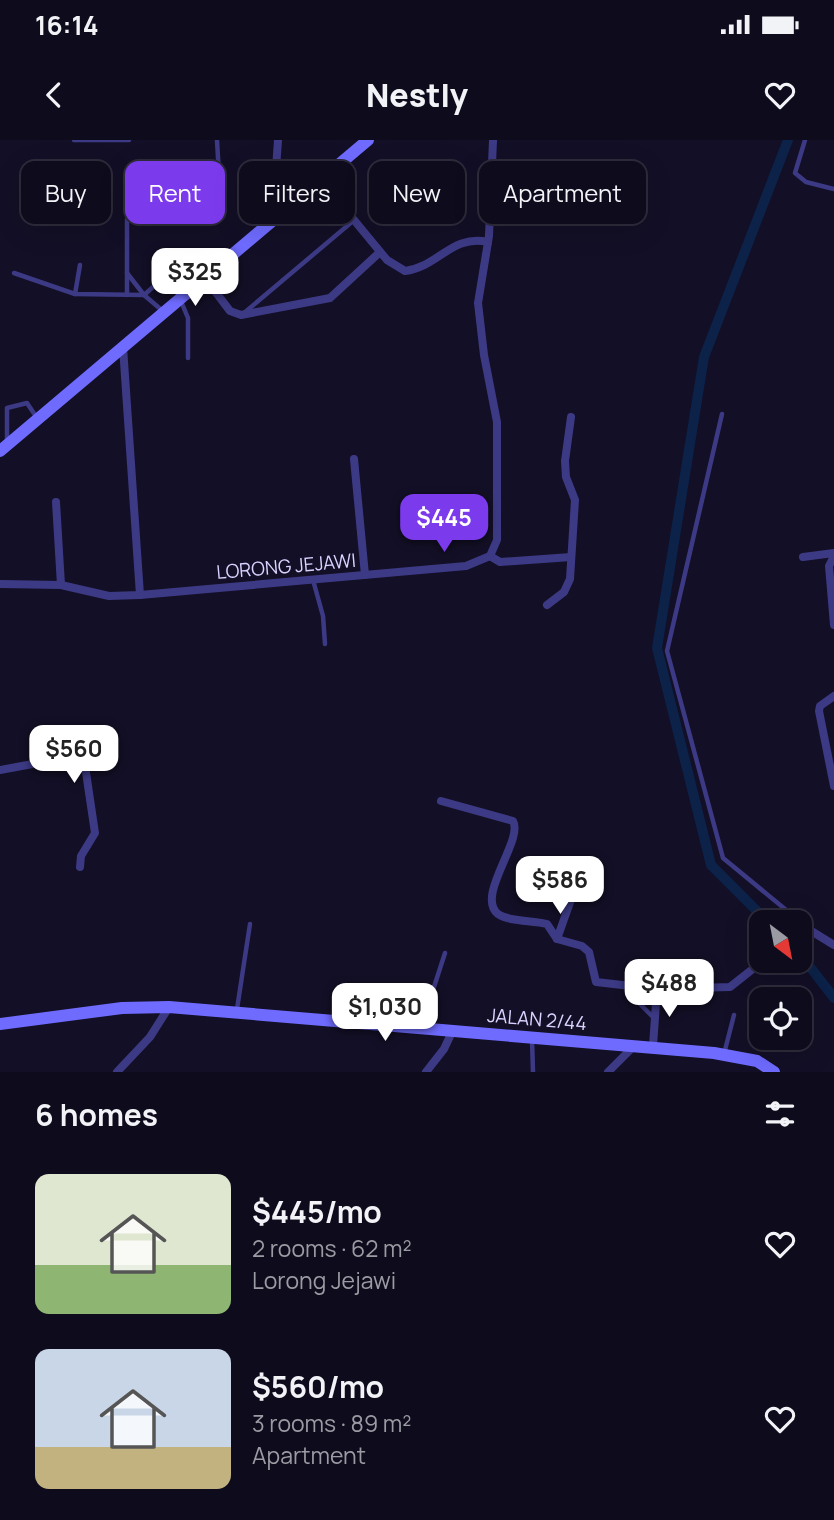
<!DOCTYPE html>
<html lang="en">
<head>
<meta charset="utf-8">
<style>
	:root { --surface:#0e0b1c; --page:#171425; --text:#f1f3f6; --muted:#9b9ba3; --line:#2e2b3b; --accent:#7c3aed }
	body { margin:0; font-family:Manrope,sans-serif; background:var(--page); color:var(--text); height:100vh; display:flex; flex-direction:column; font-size:26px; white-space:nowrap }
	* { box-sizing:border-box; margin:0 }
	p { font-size:23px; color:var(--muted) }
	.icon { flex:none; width:38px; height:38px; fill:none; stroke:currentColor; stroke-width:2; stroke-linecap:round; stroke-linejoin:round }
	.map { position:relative; height:932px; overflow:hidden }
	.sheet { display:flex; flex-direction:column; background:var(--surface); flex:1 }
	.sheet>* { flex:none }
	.hud { position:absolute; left:21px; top:21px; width:793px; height:63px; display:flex; gap:14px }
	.needle { width:46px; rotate:148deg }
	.fabs { position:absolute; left:749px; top:770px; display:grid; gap:14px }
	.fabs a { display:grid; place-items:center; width:63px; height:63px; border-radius:14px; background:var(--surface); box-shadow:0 7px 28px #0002,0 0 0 2px var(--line); font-size:35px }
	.price { position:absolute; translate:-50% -60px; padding:0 16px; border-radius:14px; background:#fff; color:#222; font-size:23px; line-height:46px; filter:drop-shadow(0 2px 4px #0008) }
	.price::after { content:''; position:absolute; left:50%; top:42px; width:21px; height:16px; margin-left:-10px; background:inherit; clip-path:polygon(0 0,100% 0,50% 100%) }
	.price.selected { background:var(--accent); color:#fff }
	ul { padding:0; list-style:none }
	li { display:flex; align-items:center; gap:21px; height:175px; padding:0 35px }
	li span { display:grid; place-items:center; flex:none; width:196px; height:140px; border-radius:14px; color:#555 }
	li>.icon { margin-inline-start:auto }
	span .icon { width:84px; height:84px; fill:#fffc; stroke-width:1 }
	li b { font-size:30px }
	h2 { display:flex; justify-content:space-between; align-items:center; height:84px; padding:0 35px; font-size:30px }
	.tag { padding:0 24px; border-radius:14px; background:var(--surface); box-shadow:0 7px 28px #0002,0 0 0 2px var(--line); font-size:24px; line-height:63px }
	.tag.selected { background:var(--accent); color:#fff }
	.status { display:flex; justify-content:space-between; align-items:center; height:49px; padding:0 35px; background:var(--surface); direction:ltr }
	.status svg { height:19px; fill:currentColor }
	header { display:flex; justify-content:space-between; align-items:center; height:91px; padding:0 35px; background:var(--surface); font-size:32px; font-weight:800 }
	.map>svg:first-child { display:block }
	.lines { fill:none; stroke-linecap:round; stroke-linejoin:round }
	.canal { stroke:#0c2248; stroke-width:10 }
	.lane { stroke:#3d3a85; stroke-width:4.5 }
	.street { stroke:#3d3a85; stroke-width:8 }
	.secondary { stroke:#6f6bff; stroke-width:12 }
	.labels { text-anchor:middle; stroke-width:7; stroke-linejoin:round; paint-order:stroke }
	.street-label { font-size:19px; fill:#d9d4ff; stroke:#130f26 }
</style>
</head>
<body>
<div class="status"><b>16:14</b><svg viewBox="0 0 49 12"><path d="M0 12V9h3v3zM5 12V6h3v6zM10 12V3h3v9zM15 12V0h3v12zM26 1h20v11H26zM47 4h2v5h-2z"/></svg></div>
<header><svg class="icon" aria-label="back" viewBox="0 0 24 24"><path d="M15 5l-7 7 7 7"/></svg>Nestly<svg class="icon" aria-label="heart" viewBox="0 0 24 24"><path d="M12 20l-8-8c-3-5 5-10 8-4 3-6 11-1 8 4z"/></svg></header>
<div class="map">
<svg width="834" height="932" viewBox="0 0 834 932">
	<rect width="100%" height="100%" fill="#130f26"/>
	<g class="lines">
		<g class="canal">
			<polyline points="768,782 711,725 657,508 704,217 788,0"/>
			<polyline points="800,814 834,858"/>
		</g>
		<g class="lane">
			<polyline points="74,0 129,0"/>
			<polyline points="217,0 219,35"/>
			<polyline points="805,0 795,33 806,42 834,49"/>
			<polyline points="493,25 504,32 598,52"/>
			<polyline points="127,79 127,155"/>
			<polyline points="14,133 75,154 144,155 164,172"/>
			<polyline points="127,133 144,155 161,140 168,138 173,142 188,178 188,218"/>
			<polyline points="75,154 80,125"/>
			<polyline points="244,173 353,81"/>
			<polyline points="722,274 667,511 723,718 808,788"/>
			<polyline points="7,301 7,268 27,263 37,278"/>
			<polyline points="313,440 323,476 325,504"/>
			<polyline points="635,847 635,859 655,879"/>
			<polyline points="237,869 250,784"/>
			<polyline points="429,887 433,850 445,813"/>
			<polyline points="532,899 533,932"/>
			<polyline points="724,914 734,875"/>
		</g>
		<g class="street">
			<polyline points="278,0 276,29 300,58"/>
			<path d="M321,40L387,120L405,131C438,127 452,94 488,102"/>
			<polyline points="205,138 230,171 241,175 330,158 380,112"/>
			<polyline points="123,207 140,455"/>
			<polyline points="354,319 365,435"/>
			<polyline points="56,362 61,445"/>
			<polyline points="490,416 500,422 571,417"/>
			<polyline points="834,416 829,426 834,485"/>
			<polyline points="803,417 834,413"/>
			<polyline points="0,444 61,445 109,456 140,455 466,426 490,416 497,400 497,282 484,215 478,163 489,96 493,0"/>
			<polyline points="547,465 564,452 570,439 575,360 566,337 565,321 571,277"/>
			<polyline points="834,556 820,566 819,571 834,646"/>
			<polyline points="0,630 76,616 84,619 95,693 81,716 80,727"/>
			<path d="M441,661L513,681C524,700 475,756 498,774C509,782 533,780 547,784L557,799L582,806L589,812L596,842L657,849L730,847L763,821"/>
			<polyline points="800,794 808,789 834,805"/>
			<polyline points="557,799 573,754"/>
			<polyline points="653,906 657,849"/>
			<polyline points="117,932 150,897 169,867"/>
			<polyline points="426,932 444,909 452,892"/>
			<polyline points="608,932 634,906"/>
		</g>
		<g class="secondary">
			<polyline points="0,311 368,0"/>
			<polyline points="0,884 122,868 169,867 714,913 757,921 774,932"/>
		</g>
	</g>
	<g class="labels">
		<g class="street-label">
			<text transform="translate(286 426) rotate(-5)" y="7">LORONG JEJAWI</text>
			<text transform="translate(537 879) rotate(5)" y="7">JALAN 2/44</text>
		</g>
	</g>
</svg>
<div class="fabs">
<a><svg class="needle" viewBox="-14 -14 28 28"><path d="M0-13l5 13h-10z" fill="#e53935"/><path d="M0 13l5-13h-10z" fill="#9b9ba3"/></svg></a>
<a><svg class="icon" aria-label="locate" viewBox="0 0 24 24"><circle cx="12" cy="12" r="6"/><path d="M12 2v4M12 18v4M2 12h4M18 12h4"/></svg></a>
</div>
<b class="price" style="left:195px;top:168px">$325</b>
<b class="price selected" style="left:444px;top:414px">$445</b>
<b class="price" style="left:74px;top:645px">$560</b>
<b class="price" style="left:560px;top:776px">$586</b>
<b class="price" style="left:669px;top:879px">$488</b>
<b class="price" style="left:385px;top:903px">$1,030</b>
<div class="hud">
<a class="tag">Buy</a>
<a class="tag selected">Rent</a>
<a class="tag">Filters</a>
<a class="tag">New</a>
<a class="tag">Apartment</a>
</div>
</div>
<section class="sheet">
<h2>6 homes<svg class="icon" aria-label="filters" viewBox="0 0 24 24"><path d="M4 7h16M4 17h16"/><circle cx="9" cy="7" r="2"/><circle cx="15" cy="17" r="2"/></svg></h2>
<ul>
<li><span style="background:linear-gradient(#dfe7d0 65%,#8fb573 0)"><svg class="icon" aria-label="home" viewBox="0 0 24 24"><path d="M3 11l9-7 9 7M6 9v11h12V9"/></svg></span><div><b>$445/mo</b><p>2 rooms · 62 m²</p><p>Lorong Jejawi</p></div><svg class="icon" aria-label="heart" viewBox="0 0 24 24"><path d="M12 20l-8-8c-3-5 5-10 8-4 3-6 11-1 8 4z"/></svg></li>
<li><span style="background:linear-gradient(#c9d6e8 70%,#c2b280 0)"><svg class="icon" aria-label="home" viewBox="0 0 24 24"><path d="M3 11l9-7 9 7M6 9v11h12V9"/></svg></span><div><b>$560/mo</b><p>3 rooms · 89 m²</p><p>Apartment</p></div><svg class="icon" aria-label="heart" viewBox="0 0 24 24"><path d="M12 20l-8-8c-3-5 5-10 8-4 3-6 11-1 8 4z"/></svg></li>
</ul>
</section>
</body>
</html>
